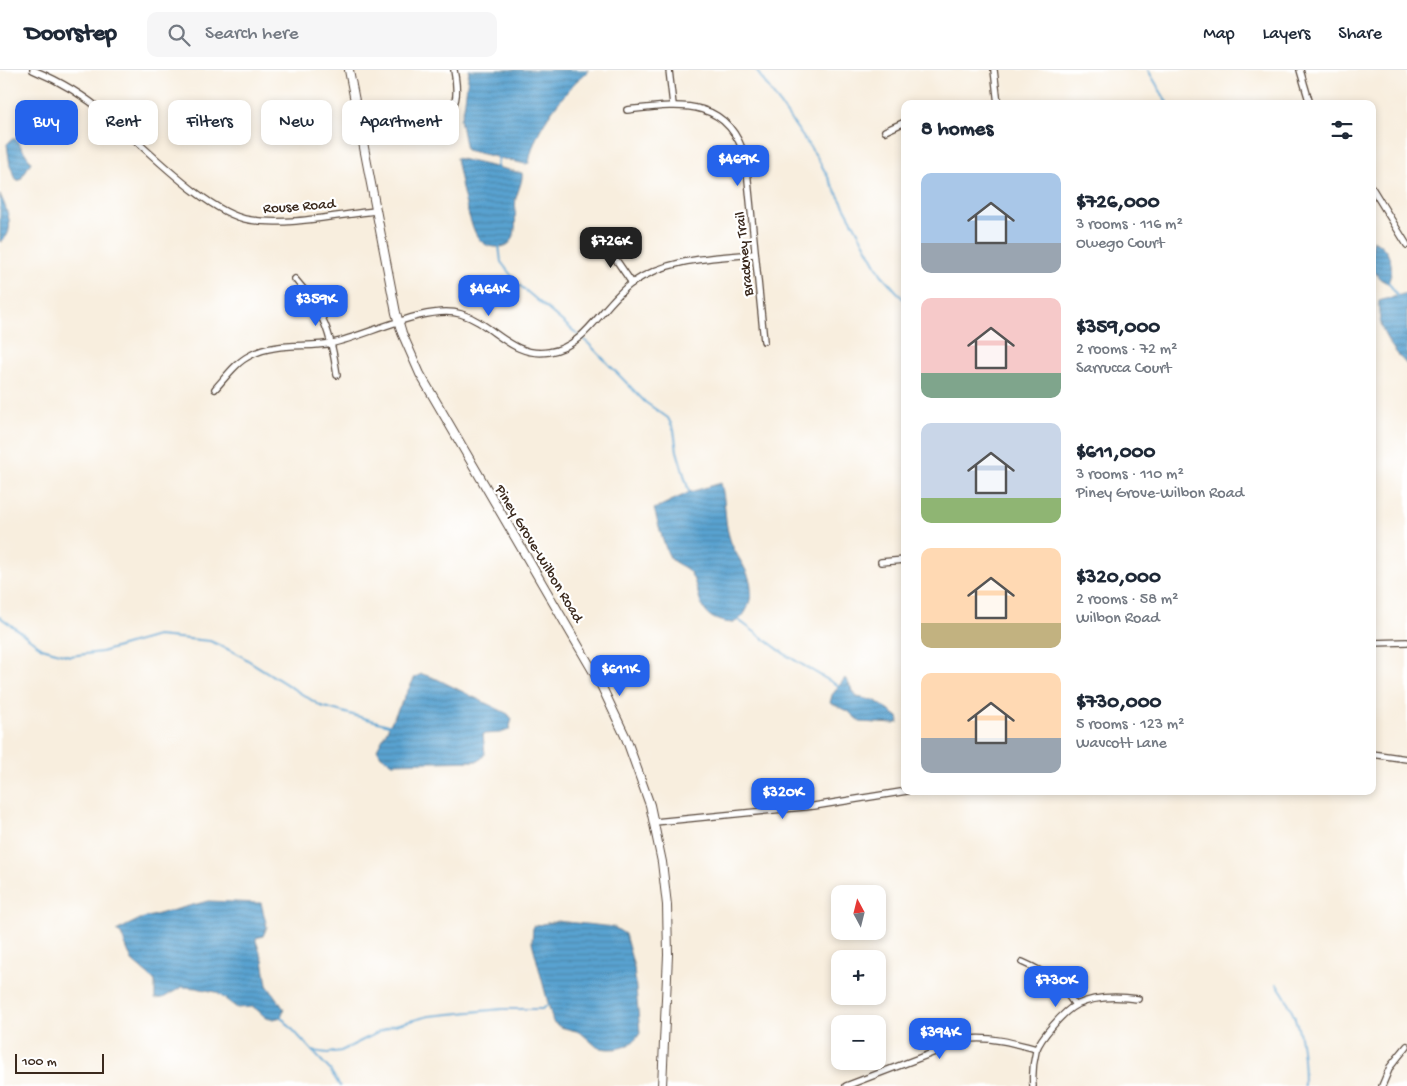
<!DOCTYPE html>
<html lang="en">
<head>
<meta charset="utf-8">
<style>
	:root { --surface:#fff; --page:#f6f6f7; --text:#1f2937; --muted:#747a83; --line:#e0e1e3; --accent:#2563eb }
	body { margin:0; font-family:"Gochi Hand",sans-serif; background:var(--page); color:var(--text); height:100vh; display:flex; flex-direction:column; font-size:19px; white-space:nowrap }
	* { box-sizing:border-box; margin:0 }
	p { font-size:16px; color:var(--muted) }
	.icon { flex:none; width:28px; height:28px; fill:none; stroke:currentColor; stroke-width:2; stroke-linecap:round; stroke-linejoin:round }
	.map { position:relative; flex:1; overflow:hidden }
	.panel { position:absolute; left:901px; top:30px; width:475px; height:695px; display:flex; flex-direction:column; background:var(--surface); border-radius:10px; box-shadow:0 2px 8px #0003 }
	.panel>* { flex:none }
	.hud { position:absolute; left:15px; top:30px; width:475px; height:45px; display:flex; gap:10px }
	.needle { width:32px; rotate:353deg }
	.controls { position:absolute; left:831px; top:815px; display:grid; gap:10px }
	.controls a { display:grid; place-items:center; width:55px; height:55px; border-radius:10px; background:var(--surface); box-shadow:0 2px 8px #0003; font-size:25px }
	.scale { position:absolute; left:15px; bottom:12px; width:89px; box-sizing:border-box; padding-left:5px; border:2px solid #3b2a1e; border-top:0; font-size:14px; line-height:18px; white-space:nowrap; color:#3b2a1e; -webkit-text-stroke:4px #fff; paint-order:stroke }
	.price { position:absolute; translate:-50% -42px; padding:0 11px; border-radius:10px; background:var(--accent); color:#fff; font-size:16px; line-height:32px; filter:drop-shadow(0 1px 2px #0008) }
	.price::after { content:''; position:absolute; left:50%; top:30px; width:15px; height:11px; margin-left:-8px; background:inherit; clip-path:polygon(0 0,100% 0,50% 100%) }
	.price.selected { background:#222; color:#fff }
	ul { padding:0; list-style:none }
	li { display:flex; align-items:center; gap:15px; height:125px; padding:0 20px }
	li span { display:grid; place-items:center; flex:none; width:140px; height:100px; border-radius:10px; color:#555 }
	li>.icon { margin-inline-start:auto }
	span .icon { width:60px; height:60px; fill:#fffc; stroke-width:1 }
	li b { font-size:21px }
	h2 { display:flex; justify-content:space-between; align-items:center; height:60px; padding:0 20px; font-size:21px }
	.tag { padding:0 18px; border-radius:10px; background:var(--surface); box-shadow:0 2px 8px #0003; font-size:18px; line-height:45px }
	.tag.selected { background:var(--accent); color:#fff }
	header { display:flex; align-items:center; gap:30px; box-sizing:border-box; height:70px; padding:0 25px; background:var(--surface); border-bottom:1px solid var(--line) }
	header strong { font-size:24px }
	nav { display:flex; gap:28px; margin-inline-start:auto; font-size:18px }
	.search { width:350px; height:45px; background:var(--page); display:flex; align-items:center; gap:12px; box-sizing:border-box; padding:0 18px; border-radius:10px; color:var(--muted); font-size:19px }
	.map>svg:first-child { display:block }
	.water { fill:url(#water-rules); stroke:#4a6677 }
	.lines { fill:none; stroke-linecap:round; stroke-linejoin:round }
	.stream { stroke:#59a2d0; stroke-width:2 }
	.street-casing { stroke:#57473b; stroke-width:8 }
	.secondary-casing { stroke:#57473b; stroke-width:10 }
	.street { stroke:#fff; stroke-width:5.5 }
	.secondary { stroke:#fff; stroke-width:8 }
	.labels { text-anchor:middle; stroke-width:4.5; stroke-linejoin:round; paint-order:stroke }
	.street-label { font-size:15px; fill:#3b2a1e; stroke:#fff }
</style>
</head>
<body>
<header>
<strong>Doorstep</strong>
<div class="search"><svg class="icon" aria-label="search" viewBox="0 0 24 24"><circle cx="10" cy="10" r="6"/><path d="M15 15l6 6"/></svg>Search here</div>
<nav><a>Map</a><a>Layers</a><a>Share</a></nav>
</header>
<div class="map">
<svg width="1407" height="1016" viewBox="0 0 1407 1016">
	<defs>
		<pattern id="water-rules" width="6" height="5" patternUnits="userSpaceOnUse" patternTransform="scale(1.25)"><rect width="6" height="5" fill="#59a2d0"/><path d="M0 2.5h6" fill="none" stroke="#4b84a8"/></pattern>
	</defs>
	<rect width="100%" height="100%" fill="#fff"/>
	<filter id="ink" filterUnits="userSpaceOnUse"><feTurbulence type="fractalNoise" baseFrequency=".02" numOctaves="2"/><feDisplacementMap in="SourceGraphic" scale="10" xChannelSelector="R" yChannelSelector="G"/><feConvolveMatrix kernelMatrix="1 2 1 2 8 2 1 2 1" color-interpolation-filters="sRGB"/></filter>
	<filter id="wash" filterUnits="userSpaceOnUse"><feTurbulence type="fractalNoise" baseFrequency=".0096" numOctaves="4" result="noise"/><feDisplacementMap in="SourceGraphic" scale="20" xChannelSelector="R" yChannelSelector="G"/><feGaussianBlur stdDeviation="1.12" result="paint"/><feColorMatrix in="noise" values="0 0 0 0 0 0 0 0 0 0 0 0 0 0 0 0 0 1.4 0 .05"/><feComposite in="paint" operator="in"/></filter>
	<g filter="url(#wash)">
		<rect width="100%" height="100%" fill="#f8eede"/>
		<g class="water">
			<path d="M469,0H589C584,6 576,10 572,16C552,40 534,62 529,93L525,94L466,80L460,49L464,37Z"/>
			<polygon points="12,69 16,69 31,92 21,109 17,111 10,96 7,74"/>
			<path d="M456,88L522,103C523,111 518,120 516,128C513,145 523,179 496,177C489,177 483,174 479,169C468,155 460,108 456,88Z"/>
			<path d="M0,124C6,138 18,162 0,172Z"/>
			<path d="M1373,170C1389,178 1396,195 1388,213C1369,207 1372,186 1373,170Z"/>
			<path d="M1407,223V295C1389,275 1377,259 1379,231Z"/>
			<path d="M721,413C726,431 724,449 729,466C733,482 744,493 749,508C755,523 748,549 732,553C695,550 703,526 691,504C687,497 678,495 672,490C666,485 657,449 654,439L690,422Z"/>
			<polygon points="422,604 437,609 508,644 512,649 509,660 501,663 483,664 485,684 479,691 392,693 381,686 377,679 415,607"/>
			<polygon points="845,608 857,627 876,631 898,647 899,652 895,654 860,652 849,642 830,633 832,625"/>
			<path d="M208,831L261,833L267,857L263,866L256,868V871L263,890L267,915L284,939L281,947C264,953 266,945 253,937L237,938L216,922L196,918L182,917L163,928L155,929V911L132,891L121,864L116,861L140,849Z"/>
			<path d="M557,851L614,857L625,864L634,897L640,963C632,978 613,982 597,977L580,962L560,957L553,952L532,872L533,856Z"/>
		</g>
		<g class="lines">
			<g class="stream">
				<polyline points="756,0 817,87 881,204 905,231"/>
				<polyline points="1148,0 1168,34"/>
				<polyline points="497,97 499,85"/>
				<polyline points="499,175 501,192 518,214 589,274 645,332 668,348 674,360 677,381 690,425"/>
				<polyline points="1387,210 1398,227"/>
				<polyline points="0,547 42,578 70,586 101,582 157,566 210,571 238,584 321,636 392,656"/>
				<polyline points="737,549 786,585 840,617"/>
				<path d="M1277,914C1300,947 1304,976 1304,1016"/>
				<polyline points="280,946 330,1000 340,1016"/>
				<polyline points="312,981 328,983 341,981 391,956 429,946 502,939 542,939 548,935"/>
			</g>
		</g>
	</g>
	<g filter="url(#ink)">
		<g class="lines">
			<g class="street-casing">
				<g id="street">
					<path d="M33,0C60,11 85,26 107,45C142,74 207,144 250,150C289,156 337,145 375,141"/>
					<polyline points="669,0 673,35"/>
					<polyline points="994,0 998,34"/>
					<polyline points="1300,0 1310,34"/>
					<path d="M627,40C680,34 728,26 746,90L764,271"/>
					<path d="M358,45C377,41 401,38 421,39C430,40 443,46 451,38C459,31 456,10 454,0"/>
					<polyline points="885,61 905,52"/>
					<polyline points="1372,118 1407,175"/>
					<polyline points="598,174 608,178 632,213"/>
					<path d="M295,209C324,241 331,264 337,305"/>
					<path d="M215,319C226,307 236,292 251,285C275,272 307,278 333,273C368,265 428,234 461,244C494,254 511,288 549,282C587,276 602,234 632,213C668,188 713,188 755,184"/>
					<polyline points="881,492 905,490"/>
					<polyline points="1372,573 1407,572"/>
					<polyline points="1372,684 1407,689"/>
					<polyline points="655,752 814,736 907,721"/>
					<path d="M1022,892C1047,903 1060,912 1075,935"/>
					<path d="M846,1016L969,969C993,967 1014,973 1036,979"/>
					<path d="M1033,1016C1032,1004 1033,993 1036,981C1040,968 1064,941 1076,935C1095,926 1118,926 1138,929"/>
					<polyline points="1382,1016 1390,997 1407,976"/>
				</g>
			</g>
			<g class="secondary-casing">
				<polyline id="secondary" points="349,0 396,243 402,263 420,304 600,613 626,668 650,735 662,792 667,835 668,885 662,1016"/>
			</g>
			<use href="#street" class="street"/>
			<use href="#secondary" class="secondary"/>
		</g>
	</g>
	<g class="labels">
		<g class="street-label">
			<text transform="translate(299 135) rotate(-4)" y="5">Rouse Road</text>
			<text transform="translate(743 184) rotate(-96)" y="5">Brackney Trail</text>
			<text transform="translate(540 483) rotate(59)" y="5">Piney Grove-Wilbon Road</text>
		</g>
	</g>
</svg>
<div class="controls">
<a><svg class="needle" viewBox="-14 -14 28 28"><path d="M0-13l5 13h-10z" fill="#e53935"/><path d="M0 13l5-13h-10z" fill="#747a83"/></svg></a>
<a>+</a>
<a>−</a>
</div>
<div class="scale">100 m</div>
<b class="price" style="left:738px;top:117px">$469K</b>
<b class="price selected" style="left:611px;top:199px">$726K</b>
<b class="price" style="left:489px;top:247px">$464K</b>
<b class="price" style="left:316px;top:257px">$359K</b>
<b class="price" style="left:620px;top:627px">$611K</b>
<b class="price" style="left:783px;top:750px">$320K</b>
<b class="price" style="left:1056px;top:938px">$730K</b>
<b class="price" style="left:940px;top:990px">$394K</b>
<div class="hud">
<a class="tag selected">Buy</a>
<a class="tag">Rent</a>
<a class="tag">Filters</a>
<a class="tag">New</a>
<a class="tag">Apartment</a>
</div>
<section class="panel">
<h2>8 homes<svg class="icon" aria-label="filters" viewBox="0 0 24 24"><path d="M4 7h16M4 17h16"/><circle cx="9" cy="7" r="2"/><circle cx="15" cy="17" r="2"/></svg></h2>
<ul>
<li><span style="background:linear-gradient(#a9c7e8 70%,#9aa5b1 0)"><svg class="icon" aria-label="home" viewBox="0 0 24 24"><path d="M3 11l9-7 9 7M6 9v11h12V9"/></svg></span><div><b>$726,000</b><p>3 rooms · 116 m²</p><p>Owego Court</p></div></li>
<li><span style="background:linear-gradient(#f6c9c9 75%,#7fa58c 0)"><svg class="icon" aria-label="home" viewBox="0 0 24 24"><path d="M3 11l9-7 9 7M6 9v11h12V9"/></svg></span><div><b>$359,000</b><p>2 rooms · 72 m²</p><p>Sarrucca Court</p></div></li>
<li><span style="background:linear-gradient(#c9d6e8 75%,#8fb573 0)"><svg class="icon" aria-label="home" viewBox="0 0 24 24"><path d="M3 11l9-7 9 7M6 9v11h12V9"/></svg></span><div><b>$611,000</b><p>3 rooms · 110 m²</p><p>Piney Grove-Wilbon Road</p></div></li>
<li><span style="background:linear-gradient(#ffd9b3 75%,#c2b280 0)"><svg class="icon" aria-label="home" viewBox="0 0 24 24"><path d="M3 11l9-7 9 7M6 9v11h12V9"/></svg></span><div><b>$320,000</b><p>2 rooms · 58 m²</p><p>Wilbon Road</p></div></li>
<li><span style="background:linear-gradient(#ffd9b3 65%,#9aa5b1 0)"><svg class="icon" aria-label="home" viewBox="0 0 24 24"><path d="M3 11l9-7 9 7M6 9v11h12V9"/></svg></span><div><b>$730,000</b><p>5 rooms · 123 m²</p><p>Wavcott Lane</p></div></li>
</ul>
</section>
</div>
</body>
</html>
